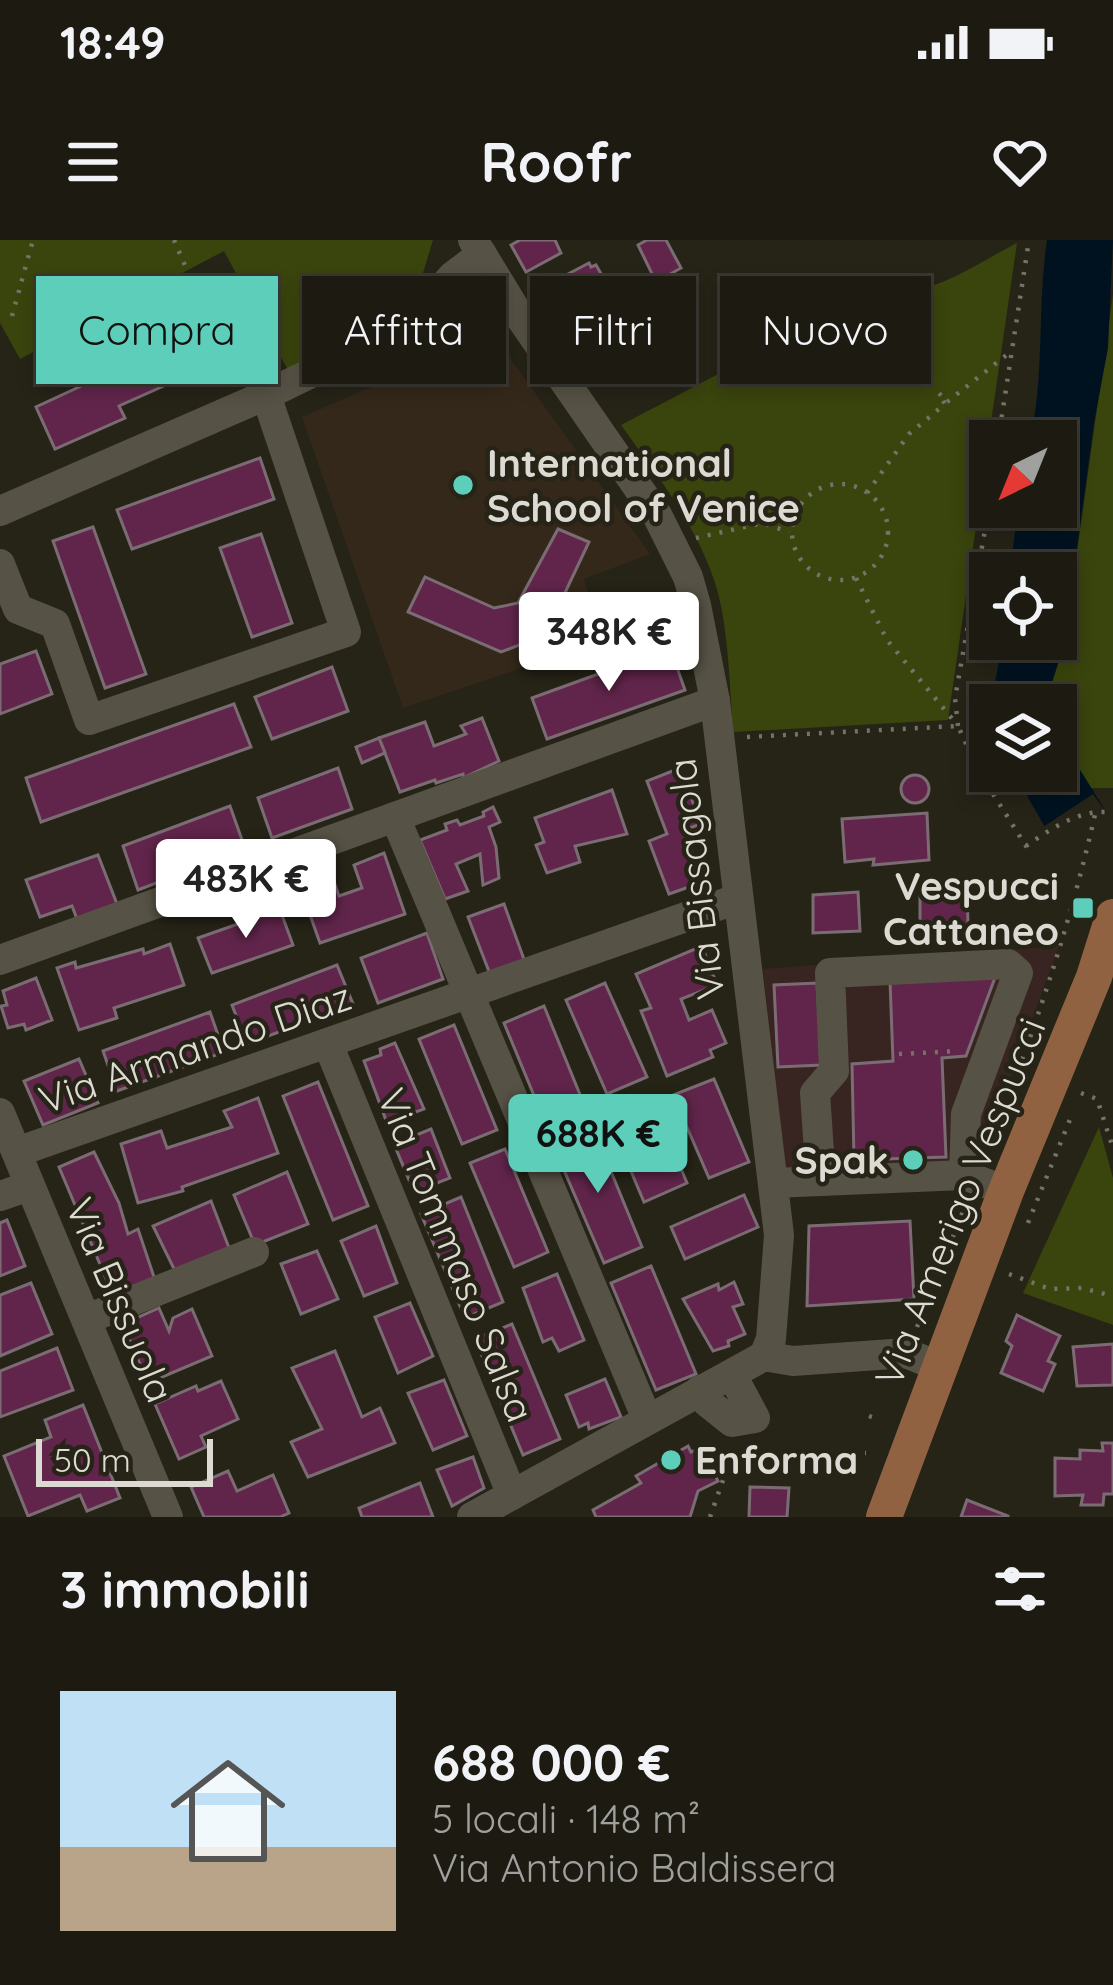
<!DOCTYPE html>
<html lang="it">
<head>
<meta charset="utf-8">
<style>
	:root { --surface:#1c1a11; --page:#25231a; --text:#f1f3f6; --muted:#a0a19f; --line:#3a3831; --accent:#5dceb9 }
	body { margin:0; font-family:Quicksand,sans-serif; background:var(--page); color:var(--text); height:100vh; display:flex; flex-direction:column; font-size:45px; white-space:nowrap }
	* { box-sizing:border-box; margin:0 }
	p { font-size:39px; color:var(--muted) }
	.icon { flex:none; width:66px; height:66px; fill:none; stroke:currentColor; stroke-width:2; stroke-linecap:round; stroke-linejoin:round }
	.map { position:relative; height:1277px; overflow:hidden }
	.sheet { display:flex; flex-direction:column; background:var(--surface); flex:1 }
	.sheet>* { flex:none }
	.banner { position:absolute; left:36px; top:36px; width:1041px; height:108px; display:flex; gap:24px }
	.needle { width:78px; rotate:223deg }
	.buttons { position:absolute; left:969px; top:180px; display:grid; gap:24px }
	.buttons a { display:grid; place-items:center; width:108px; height:108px; border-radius:0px; background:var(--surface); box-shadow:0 6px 18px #0003,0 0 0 3px var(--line); font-size:60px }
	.scale { position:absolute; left:36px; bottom:30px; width:177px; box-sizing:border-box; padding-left:12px; border:6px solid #dcdad2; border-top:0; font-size:33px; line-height:42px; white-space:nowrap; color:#dcdad2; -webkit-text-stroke:9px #262317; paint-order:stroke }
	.price { position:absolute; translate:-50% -102px; padding:0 27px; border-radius:12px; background:#fff; color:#222; font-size:39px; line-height:78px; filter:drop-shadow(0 3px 6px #0008) }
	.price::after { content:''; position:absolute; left:50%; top:72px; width:36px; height:27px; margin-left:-18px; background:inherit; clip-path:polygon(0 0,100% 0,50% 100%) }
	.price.active { background:var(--accent); color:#111 }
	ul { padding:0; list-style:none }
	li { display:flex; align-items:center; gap:36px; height:300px; padding:0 60px }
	li span { display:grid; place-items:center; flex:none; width:336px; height:240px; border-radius:0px; color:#555 }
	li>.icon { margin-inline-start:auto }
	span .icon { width:144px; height:144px; fill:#fffc; stroke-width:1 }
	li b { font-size:51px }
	h2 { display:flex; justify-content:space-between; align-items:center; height:144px; padding:0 60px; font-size:51px }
	.tag { padding:0 42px; border-radius:0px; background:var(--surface); box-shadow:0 6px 18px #0003,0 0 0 3px var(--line); font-size:42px; line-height:108px }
	.tag.active { background:var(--accent); color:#111 }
	.status { display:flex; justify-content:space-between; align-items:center; height:84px; padding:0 60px; background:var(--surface); direction:ltr }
	.status svg { height:33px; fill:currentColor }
	header { display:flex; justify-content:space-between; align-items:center; height:156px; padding:0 60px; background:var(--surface); font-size:54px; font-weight:800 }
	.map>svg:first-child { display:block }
	.commercial { fill:#382521 }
	.education { fill:#34281a }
	.green { fill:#3a440d }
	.water { fill:#001220 }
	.pier { fill:#262317 }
	.building { fill:#61254b; stroke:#7b6c74; stroke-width:3 }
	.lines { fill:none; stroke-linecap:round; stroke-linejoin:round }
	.path { stroke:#757268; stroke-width:4.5; stroke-dasharray:3 9; stroke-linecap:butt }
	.minor { stroke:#565245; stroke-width:30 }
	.major { stroke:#906241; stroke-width:36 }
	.poi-dot { fill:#5dceb9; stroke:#262317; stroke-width:4.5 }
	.labels { text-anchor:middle; stroke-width:9; stroke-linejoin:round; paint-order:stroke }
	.poi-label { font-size:39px; font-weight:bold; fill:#dcdad2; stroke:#262317; text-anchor:start }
	.street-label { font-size:39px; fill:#dcdad2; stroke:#262317 }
</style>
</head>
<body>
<div class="status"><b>18:49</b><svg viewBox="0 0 49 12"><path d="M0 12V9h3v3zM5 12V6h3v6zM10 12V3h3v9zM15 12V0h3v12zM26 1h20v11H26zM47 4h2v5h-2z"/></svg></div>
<header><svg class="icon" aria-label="menu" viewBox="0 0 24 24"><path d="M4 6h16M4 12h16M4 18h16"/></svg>Roofr<svg class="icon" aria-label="heart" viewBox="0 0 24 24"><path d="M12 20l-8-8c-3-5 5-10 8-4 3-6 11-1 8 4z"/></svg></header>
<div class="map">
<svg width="1113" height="1277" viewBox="0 0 1113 1277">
	<rect width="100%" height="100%" fill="#262317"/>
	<polygon class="commercial" points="1059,706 979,925 785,932 763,729"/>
	<polygon class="education" points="493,94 650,314 584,339 602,401 403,468 302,177"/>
	<g class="green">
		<polygon points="0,0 433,0 420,43 410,54 290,134 224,11 20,119 0,83"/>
		<path d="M1017,3L948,480L733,492C730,452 729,411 722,371C710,302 661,241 621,185L884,47C921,65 982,20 1017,3Z"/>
		<polygon points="1113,54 1113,548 1091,548 1056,492 1056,465 1049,465 1048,452 1064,405"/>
		<polygon points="1099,887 1113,938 1113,1085 1023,1053"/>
	</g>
	<g class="water">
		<path d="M1047,0H1113L1108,108L1094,183L1064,405L1049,452V465H991L1003,399H1056V333H1010L1018,267H1056V201H1030C1045,134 1037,67 1047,0Z"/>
		<polygon points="1056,491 1113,583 1071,633 1013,531 1056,531"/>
	</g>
	<polygon class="pier" points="1093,554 1113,582 1113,768 1107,764 1084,681 1040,589"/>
	<g class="building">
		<polygon points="520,0 555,0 561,13 526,32 511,5"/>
		<polygon points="647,0 666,0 681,28 656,42 638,5"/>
		<polygon points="589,23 591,27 596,25 604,39 582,52 590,67 597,63 609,87 592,96 585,83 559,96 537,56 548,49 547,45"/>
		<polygon points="196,83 215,123 119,166 125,178 55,209 36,167 107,134 103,124"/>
		<polygon points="811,90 818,103 793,116 786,103"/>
		<polygon points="260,218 274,259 132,309 117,270"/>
		<polygon points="93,287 146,434 105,448 53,301"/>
		<polygon points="558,289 589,302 545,395 501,412 408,372 425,337 494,368 518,363"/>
		<polygon points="261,294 292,383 252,397 220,308"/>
		<polygon points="670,408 685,450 547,499 532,458"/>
		<polygon points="36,411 52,454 0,474 0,424"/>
		<polygon points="332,427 348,471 272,499 255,457"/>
		<polygon points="234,464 251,507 41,582 26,538"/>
		<polygon points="482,478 499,521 463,538 463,534 436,543 435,540 400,552 379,498 425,482 434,506 466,494 461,486"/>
		<polygon points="379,498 385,513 362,523 356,507"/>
		<polygon points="338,528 352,569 272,598 258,558"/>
		<polygon points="680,528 701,584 684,590 703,642 669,654 649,601 667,594 647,541"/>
		<circle cx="915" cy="549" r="14"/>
		<polygon points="612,550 627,594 575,606 580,622 547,633 536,605 544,602 535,578"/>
		<polygon points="230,566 246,611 209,625 206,618 175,628 177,635 138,650 123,606"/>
		<polygon points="493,567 500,582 489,587 496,607 499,638 483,645 480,614 456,624 468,651 445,659 420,600 447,590 445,584 457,580 460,585 484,576 483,572"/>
		<polygon points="927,573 929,620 873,625 874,619 845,622 842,579"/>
		<polygon points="384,613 405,674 320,703 299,644 331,633 339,656 362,648 354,625"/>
		<polygon points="98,615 117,664 77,679 72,666 40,677 26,640"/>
		<polygon points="967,646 968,684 920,685 920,647"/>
		<polygon points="858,652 860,691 813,693 813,655"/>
		<polygon points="504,664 525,722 490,734 468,677"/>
		<polygon points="275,671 282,675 293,705 212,733 198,698"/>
		<polygon points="427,693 443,739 378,763 361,718"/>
		<polygon points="170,704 184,745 114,768 117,778 79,790 57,728 75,722 76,728 143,709 144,714"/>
		<polygon points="702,706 717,745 681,759 689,780 712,770 726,803 710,810 713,817 667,836 641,771 651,768 636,734"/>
		<polygon points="337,725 353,764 247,804 232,765"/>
		<polygon points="996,735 966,816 942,818 946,917 854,920 852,824 893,821 890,741"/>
		<polygon points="36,738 52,780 26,790 24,784 8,788 1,766 7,765 3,751"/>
		<polygon points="605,743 647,837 607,854 566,760"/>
		<polygon points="817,743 822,825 778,827 774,745"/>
		<polygon points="544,766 587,872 547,887 504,783"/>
		<polygon points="210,772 224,812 117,851 103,811"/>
		<polygon points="454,785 497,890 462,904 419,799"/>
		<polygon points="395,803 424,869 387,883 364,821 381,815 380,809"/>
		<polygon points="79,819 98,863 43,885 24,841"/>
		<polygon points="714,839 749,922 709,938 673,855"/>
		<polygon points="318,842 368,966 333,980 283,856"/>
		<polygon points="258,858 278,913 182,947 183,951 138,963 121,904 161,891 167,908 232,887 224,871"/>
		<polygon points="654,865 687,943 644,962 611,884"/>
		<polygon points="431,889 450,938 414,952 394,904"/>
		<polygon points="594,890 642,1007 604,1023 554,907"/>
		<polygon points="505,909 548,1012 514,1027 470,923"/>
		<polygon points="94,912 119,963 128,994 138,989 156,1043 115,1060 59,927"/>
		<polygon points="287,932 308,984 255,1005 234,955"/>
		<polygon points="744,955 758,987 685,1019 671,987"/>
		<polygon points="461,957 503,1062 465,1078 421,974"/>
		<polygon points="211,961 231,1013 177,1035 153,986"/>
		<polygon points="7,980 25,1026 0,1036 0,983"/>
		<polygon points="910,981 914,1059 807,1066 809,986"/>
		<polygon points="376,986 397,1043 364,1056 341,1001"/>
		<polygon points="317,1011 338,1059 301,1074 281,1024"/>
		<polygon points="651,1026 696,1134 656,1150 611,1043"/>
		<polygon points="557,1034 584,1100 559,1111 552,1098 543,1102 523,1048"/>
		<polygon points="734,1042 743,1064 733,1067 745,1094 728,1101 729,1106 713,1111 683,1059 718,1044 719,1050"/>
		<polygon points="31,1043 52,1094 0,1116 0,1055"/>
		<polygon points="410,1063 433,1116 398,1133 375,1077"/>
		<polygon points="159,1068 169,1091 173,1078 192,1069 212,1116 148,1143 123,1084"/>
		<polygon points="1017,1075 1060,1096 1048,1121 1055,1124 1043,1151 1001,1133 1012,1106 1006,1101"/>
		<polygon points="512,1084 560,1199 523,1215 475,1099"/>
		<polygon points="1113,1104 1113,1145 1077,1146 1073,1107"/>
		<polygon points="57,1108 73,1150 0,1177 0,1131"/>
		<polygon points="335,1111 362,1177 380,1168 395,1203 308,1237 291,1202 322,1189 292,1128"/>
		<polygon points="605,1139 621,1177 589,1189 588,1183 579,1187 566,1155"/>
		<polygon points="444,1140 467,1196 433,1210 408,1153"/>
		<polygon points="221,1141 238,1179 201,1196 206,1207 179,1219 155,1164 196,1146 198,1151"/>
		<polygon points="83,1165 120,1258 87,1271 80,1255 28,1276 4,1216 51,1197 45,1180"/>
		<polygon points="1102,1203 1113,1203 1113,1254 1104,1254 1103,1265 1081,1265 1083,1255 1055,1256 1055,1218 1080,1219 1080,1210 1103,1211"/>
		<polygon points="688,1206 691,1212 701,1208 718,1241 698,1251 690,1277 596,1277 593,1270 641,1243 636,1236"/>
		<polygon points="473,1217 484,1248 452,1266 437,1230"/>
		<polygon points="228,1231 237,1251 273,1235 289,1273 280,1277 204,1277 191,1247"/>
		<polygon points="420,1243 433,1277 362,1277 359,1268"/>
		<polygon points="750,1247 789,1248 787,1277 749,1277"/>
		<polygon points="967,1260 1008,1276 1008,1277 961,1277"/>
	</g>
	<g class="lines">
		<g class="path">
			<polyline points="174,0 187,30"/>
			<polyline points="12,76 33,0"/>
			<polyline points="998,201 1029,0"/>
			<circle cx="840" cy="292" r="48"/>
			<polyline points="867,253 909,194 945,164 939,153 947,162 1009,113"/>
			<polyline points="696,298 762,283 789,292"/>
			<polyline points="856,338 887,400 954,481"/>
			<polyline points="958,486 955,458 990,262"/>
			<polyline points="747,497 958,486 978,530 1031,614"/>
			<path d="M1026,606C1051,589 1082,567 1113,573"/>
			<polyline points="899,814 959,811"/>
			<polyline points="1081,853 1097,859 1113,908"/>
			<path d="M992,898C1035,791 1071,682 1096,570"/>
			<polyline points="1028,983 1071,877"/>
			<polyline points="1009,1034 1050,1049 1082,1048 1113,1056"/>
			<polyline points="917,1087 966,964"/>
			<polyline points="869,1176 880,1180"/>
			<polyline points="733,1214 866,1213"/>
			<polyline points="710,1277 734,1209"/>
		</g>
		<g class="minor">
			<polyline points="473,0 520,77 657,275 688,337 696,365 715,461 779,995 771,1099 764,1116"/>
			<polyline points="0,271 266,155 385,97 416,76 453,36 482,14"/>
			<polyline points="0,324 18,369 55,384 89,480 346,392 266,155"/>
			<polyline points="395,577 647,1179"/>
			<polyline points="0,720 715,461"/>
			<polyline points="328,804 512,1255"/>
			<polyline points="0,873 168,1277"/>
			<polyline points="17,912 737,659"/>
			<polyline points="821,941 815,853 834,831 830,733 1008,724 1018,733 966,874 964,935"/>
			<polyline points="773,943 964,935 1006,951"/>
			<polyline points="0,956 29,946"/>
			<polyline points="87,1079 254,1012"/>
			<polyline points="700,1150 707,1162 732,1182 755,1178 732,1135"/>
			<polyline points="472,1277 764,1116 793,1121 906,1113 938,1126"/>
		</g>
		<polyline class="major" points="884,1277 1006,951 1094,737 1113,677"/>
	</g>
	<g class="poi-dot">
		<circle cx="463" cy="245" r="12"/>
		<rect x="1071" y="656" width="24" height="24" rx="6"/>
		<circle cx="913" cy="920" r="12"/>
		<circle cx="671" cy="1220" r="12"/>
	</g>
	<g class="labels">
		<g class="poi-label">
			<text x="487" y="237">International<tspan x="487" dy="45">School of Venice</tspan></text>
			<text x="1059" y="660" text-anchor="end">Vespucci<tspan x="1059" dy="45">Cattaneo</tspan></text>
			<text x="889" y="934" text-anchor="end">Spak</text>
			<text x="695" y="1234">Enforma</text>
		</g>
		<g class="street-label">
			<text transform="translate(696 639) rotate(-97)" y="14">Via Bissagola</text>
			<text transform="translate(195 808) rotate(-19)" y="14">Via Armando Diaz</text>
			<text transform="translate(960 962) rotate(-68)" y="14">Via Amerigo Vespucci</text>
			<text transform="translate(456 1015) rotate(68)" y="14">Via Tommaso Salsa</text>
			<text transform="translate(120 1060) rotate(67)" y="14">Via Bissuola</text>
		</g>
	</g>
</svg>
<div class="buttons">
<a><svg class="needle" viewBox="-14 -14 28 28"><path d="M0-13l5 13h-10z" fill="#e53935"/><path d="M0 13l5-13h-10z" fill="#a0a19f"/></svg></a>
<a><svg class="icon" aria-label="locate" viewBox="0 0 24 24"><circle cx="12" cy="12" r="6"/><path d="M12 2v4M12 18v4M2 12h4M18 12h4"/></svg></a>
<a><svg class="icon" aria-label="layers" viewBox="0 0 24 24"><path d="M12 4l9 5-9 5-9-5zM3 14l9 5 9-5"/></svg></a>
</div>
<div class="scale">50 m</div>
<b class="price" style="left:609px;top:454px">348K €</b>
<b class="price" style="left:246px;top:701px">483K €</b>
<b class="price active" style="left:598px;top:956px">688K €</b>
<div class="banner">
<a class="tag active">Compra</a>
<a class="tag">Affitta</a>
<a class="tag">Filtri</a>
<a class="tag">Nuovo</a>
</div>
</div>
<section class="sheet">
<h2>3 immobili<svg class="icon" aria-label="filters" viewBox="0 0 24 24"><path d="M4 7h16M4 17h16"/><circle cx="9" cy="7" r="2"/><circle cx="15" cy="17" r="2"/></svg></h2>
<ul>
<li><span style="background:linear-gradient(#bfe0f5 65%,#b9a48a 0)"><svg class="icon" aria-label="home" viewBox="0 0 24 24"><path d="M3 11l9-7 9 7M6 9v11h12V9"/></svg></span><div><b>688 000 €</b><p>5 locali · 148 m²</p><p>Via Antonio Baldissera</p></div></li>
</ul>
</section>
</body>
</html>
